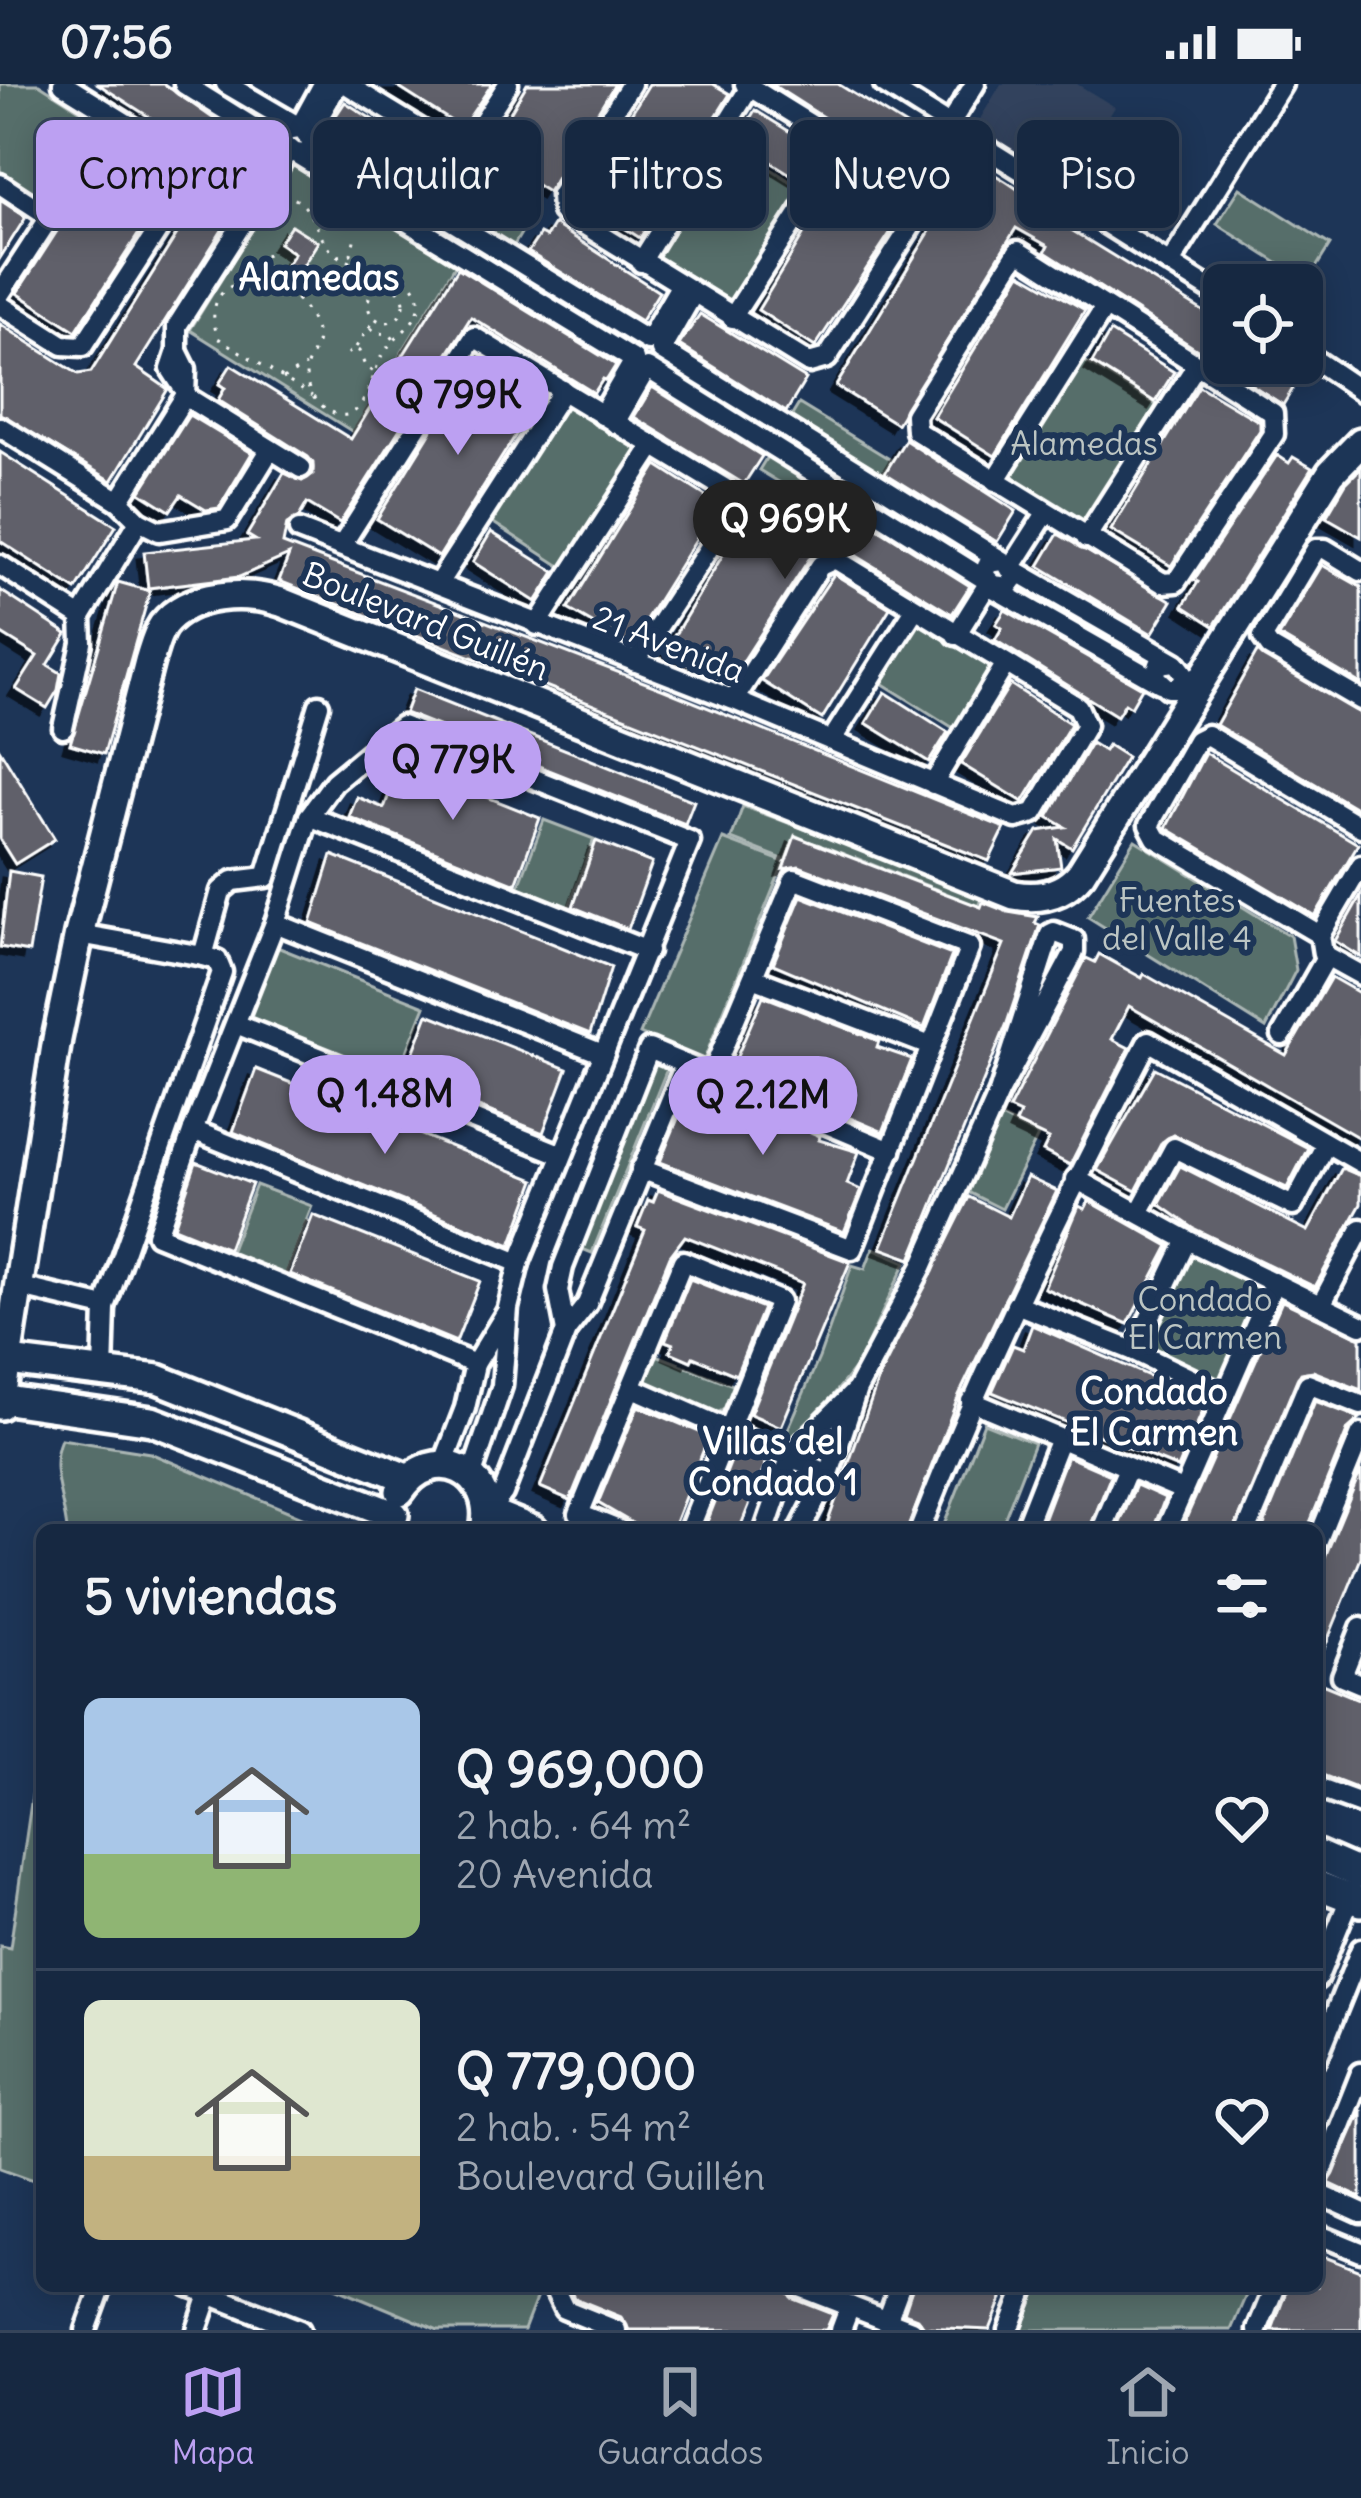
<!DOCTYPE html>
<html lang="es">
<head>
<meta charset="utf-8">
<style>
	:root { --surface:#162841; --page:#1f3048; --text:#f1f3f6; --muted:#9ea6b1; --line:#35445a; --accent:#bca0f2 }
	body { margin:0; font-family:Delius,sans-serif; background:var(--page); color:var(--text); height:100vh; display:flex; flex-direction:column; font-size:45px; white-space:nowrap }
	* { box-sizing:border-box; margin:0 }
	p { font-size:39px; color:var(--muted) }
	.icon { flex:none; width:66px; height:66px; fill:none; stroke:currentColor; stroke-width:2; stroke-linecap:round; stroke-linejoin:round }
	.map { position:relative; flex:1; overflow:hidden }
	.side { position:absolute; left:36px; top:1440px; width:1287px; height:768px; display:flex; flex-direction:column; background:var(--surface); border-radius:18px; box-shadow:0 6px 30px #0003,0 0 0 3px var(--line) }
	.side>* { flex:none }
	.banner { position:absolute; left:36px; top:36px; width:1290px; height:108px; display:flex; gap:24px }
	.tools { position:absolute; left:1203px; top:180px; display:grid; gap:24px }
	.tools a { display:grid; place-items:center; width:120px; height:120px; border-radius:18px; background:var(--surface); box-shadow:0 6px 30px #0003,0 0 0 3px var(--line); font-size:60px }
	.price { position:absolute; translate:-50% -102px; padding:0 27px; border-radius:42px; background:var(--accent); color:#111; font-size:39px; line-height:78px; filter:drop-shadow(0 3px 6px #0008) }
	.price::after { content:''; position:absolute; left:50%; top:72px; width:36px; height:27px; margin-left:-18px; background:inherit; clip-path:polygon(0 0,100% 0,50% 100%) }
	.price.on { background:#222; color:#fff }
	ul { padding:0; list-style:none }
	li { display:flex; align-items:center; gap:36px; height:300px; padding:0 48px }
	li+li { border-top:3px solid var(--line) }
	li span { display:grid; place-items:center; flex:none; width:336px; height:240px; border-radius:18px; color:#555 }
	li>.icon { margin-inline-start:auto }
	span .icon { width:144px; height:144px; fill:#fffc; stroke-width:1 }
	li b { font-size:51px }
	h2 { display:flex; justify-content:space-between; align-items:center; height:144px; padding:0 48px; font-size:51px }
	.chip { padding:0 42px; border-radius:18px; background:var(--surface); box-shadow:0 6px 30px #0003,0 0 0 3px var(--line); font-size:42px; line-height:108px }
	.chip.on { background:var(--accent); color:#111 }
	.status { display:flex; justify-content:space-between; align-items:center; height:84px; padding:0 60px; background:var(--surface); direction:ltr }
	.status svg { height:33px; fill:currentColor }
	.tab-bar { display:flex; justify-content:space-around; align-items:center; height:168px; border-top:3px solid var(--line); background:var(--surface); font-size:33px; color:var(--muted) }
	.tab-bar a { display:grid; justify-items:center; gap:6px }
	.tab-bar .on { color:var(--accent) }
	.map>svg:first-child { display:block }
	.built { fill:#31425d }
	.green { fill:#576e6a; stroke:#abb6b4; stroke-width:3 }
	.building { fill:#60616a; stroke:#fff; stroke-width:3; filter:url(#shadow) }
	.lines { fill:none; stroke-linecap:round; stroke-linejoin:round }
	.street-casing { stroke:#fff; stroke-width:27 }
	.secondary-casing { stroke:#fff; stroke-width:36 }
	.path { stroke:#fff; stroke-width:3; stroke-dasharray:3 9; stroke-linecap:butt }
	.street { stroke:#1d3557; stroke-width:18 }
	.secondary { stroke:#1d3557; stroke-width:27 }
	.labels { text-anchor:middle; stroke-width:12; stroke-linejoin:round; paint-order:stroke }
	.park-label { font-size:33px; fill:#bcc5c3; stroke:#1d3557 }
	.street-label { font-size:33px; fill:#fff; stroke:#1d3557 }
	.neighbourhood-label { font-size:36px; font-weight:bold; fill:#fff; stroke:#1d3557 }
</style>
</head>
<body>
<div class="status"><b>07:56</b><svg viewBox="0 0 49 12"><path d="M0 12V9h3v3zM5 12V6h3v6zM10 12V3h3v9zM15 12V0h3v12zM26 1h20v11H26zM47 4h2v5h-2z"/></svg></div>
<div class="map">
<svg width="1361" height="2246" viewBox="0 0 1361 2246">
	<defs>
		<filter id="shadow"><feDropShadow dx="-7" dy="7" stdDeviation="0" flood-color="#0009"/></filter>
	</defs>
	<rect width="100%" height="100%" fill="#1d3557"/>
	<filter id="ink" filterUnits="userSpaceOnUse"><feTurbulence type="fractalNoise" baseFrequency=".00833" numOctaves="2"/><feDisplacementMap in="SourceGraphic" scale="24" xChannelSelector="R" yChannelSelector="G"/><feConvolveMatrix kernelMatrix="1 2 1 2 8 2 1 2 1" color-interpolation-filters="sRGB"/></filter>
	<g filter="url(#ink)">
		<polygon class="built" points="1001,0 1077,0 1115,23 1066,102 974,45"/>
		<g class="green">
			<polygon points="0,0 39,0 95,36 44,116 0,87"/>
			<polygon points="728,57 802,105 727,223 653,175"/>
			<polygon points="321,61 632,251 623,267 312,77"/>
			<polygon points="293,79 456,180 353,348 190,246"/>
			<polygon points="455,104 523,146 510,168 442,126"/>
			<polygon points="1240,104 1330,161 1307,198 1217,140"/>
			<polygon points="672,276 985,471 976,486 663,291"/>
			<polygon points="1083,276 1158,322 1085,442 1010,395"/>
			<polygon points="563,318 638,366 563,484 489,436"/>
			<polygon points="799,320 891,376 880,394 788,338"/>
			<polygon points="770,368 862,424 851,442 759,386"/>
			<polygon points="919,536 993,583 955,645 880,598"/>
			<polygon points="743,722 982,812 973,836 958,814 948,810 939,821 943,808 933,804 928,817 923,816 928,802 917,798 912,811 908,809 912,796 902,792 897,805 892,803 897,790 887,786 881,799 876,797 881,784 871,780 866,793 861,792 866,778 856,774 850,788 846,786 851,773 841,769 835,782 831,781 836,767 826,763 816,775 820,761 810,758 805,770 801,769 805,756 795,751 785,776 731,755"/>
			<polygon points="544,736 594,755 566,831 515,812"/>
			<polygon points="723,755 784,778 703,978 640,950"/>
			<polygon points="1135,756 1290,852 1296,886 1266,944 1088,833"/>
			<polygon points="272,861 425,922 394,1000 242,939"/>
			<polygon points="652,979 667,985 592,1169 577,1163"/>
			<polygon points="1001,1033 1038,1052 1002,1125 964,1106"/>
			<polygon points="256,1101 312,1122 283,1197 227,1176"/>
			<polygon points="873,1164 906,1178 858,1280 793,1362 783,1357 819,1274 852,1181 865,1185"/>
			<polygon points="1192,1166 1267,1202 1219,1301 1144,1265"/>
			<polygon points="654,1270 738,1303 730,1322 717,1329 648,1302 646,1293"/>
			<polygon points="984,1339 1034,1359 1000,1446 942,1446"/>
			<path d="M61,1355L150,1369L333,1446H67C64,1415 48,1385 61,1355Z"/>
			<polygon points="42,1643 42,2099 0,2084 0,1862 10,1864"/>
			<polygon points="333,2202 541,2202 524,2246 438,2246"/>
			<polygon points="1039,2202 1250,2202 1231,2246 1020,2246"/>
		</g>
		<g class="building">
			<polygon points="98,0 164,0 217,37 199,65"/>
			<polygon points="393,0 492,0 462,44"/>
			<polygon points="527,0 615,0 548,108 486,69"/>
			<polygon points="649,0 713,0 730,10 640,154 579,115"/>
			<polygon points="771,0 838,0 958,74 961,70 1007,98 1050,127 1047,131 1224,240 1224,279 1288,279 1303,288 1283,321 1045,168 1048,162 1016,144 897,340 836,302 950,114"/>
			<polygon points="345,18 455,88 439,114 327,45"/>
			<polygon points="755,26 819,66 800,96 737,57"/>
			<polygon points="119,51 178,89 76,247 17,209"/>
			<polygon points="238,52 270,70 136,283 168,305 112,397 0,330 0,240 78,290 91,288"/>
			<polygon points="845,82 908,122 815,263 758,226"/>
			<polygon points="0,116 26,133 0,174"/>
			<polygon points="554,140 659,208 641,237 528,168 540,150 546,153"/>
			<polygon points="291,141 318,158 304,180 319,190 307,208 280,191 294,169 279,159"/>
			<polygon points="458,184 616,281 606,297 603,295 594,309 471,233 340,439 307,419 299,433 287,440 283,460 662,605 1005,744 989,777 279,497 289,471 239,493 148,504 144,468 255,456 247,451 284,389 302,397 313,390 313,379 308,373 218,316 225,304 219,300 231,281 351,355"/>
			<polygon points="1021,189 1085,226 995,372 933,333"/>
			<polygon points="700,230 806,295 786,328 679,261"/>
			<polygon points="1110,248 1174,288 1155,318 1092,279"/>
			<polygon points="475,276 539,314 439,473 377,435"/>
			<polygon points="1199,302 1260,338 1260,346 1171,482 1111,446"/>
			<polygon points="652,303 762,372 744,400 634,333"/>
			<polygon points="189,331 252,369 219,424 206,426 181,411 170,427 140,408"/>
			<polygon points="905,356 1016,427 997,458 885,389"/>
			<polygon points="0,368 116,442 76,506 0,457"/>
			<polygon points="1277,371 1289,379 1293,373 1312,384 1214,542 1183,522 1198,498 1194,496"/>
			<polygon points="657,381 718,420 630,561 568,525"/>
			<polygon points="1361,384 1361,453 1326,433 1346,399"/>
			<polygon points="762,406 849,459 863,435 970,502 952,530 842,463 830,462 809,475 729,599 705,590 665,567"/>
			<polygon points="491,448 555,488 536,518 473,478"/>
			<polygon points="1058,450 1172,517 1152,550 1039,482"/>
			<polygon points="1322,481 1361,503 1361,600 1279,552"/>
			<polygon points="834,490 890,524 822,635 762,597"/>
			<polygon points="118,498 150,507 104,670 70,660"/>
			<polygon points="0,506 67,550 48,581 61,589 58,606 47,624 16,605 37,572 0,549"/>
			<polygon points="1005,526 1142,604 1131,623 1125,619 1117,632 995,556 1002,544 996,540"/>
			<polygon points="1257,568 1361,629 1361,727 1216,641"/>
			<polygon points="1010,600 1071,640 1023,718 961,680"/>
			<polygon points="414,605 694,717 685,740 405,629"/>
			<polygon points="885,608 948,648 929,678 866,639"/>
			<polygon points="1091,659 1104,667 1108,661 1127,673 1072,764 1057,755 1061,783 1012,789 1038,747 1065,743 1048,733"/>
			<polygon points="0,666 55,755 15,780 0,756"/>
			<polygon points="1205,669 1358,760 1315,832 1166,744"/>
			<polygon points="401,679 540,734 516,800 349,733 357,713 384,724"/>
			<polygon points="795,752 981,823 983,818 1008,828 1038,833 1035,839 1040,841 1007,939 911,1175 881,1164 1004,860 799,782 783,785"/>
			<polygon points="596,757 652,779 628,845 573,823"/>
			<polygon points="332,771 611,883 590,950 311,839"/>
			<polygon points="9,787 41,793 29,868 0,863"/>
			<polygon points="1361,811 1361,873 1335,857"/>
			<polygon points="801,812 952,871 924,944 773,880"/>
			<polygon points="1099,870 1142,894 1144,890 1286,971 1331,893 1361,910 1361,1055 1129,922 1112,955 1129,964 1070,1081 1043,1067 1049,1055 1016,1039 1020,1030 1009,1025 1086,874 1095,878"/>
			<polygon points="763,912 879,957 877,963 912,975 883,1048 732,984"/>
			<polygon points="428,930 567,985 543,1049 404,993"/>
			<polygon points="1155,984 1308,1064 1287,1104 1174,1051 1162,1058 1136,1107 1097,1086"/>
			<polygon points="256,985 535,1096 511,1161 233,1048"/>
			<polygon points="693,998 820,1052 819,1056 859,1068 847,1100 861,1106 844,1148 660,1078"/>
			<polygon points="196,1078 252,1100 228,1165 174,1143"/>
			<polygon points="1180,1082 1308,1147 1342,1084 1361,1092 1361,1120 1315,1203 1193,1144 1159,1120"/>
			<polygon points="1027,1093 1057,1107 959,1311 907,1446 825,1446 880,1291 969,1113 1009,1133"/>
			<polygon points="658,1106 850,1178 781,1343 750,1330 803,1199 685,1152 670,1172 570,1416 540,1403 645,1146 637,1143 648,1116 653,1118"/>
			<polygon points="1089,1117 1169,1162 1128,1240 1044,1204 1079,1122 1085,1125"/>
			<polygon points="313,1131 480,1197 456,1258 290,1190"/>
			<polygon points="690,1195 763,1224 736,1291 693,1273 691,1277 670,1268 673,1260 665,1257"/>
			<polygon points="1282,1217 1361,1254 1361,1306 1313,1287 1301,1289 1234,1446 1181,1446"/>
			<polygon points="1032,1241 1207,1317 1178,1384 992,1308 1013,1261 1023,1265"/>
			<polygon points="1315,1317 1360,1334 1348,1345 1307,1446 1262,1446"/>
			<polygon points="638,1322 709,1352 672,1446 644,1446 598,1419"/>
			<polygon points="736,1364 767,1377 739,1446 704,1446"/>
			<polygon points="1067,1372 1111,1391 1089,1446 1039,1446"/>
			<polygon points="1361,1386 1361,1474 1317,1582 1317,1492"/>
			<polygon points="1136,1401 1165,1414 1153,1446 1117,1446"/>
			<polygon points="1317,1598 1361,1616 1361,1706 1317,1689"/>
			<polygon points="1361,2026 1361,2114 1329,2099"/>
			<polygon points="1317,2170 1361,2187 1361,2246 1272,2246 1288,2202 1317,2202"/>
			<polygon points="568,2202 785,2202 792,2214 833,2230 826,2246 629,2246 621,2233 574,2214"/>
			<polygon points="913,2202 1007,2202 990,2246 924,2243 917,2234 904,2229"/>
		</g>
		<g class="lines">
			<g class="street-casing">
				<g id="street">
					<polyline points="184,0 285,63"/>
					<polyline points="226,0 303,45 313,61 306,70 295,69 282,58 285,46 299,44"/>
					<polyline points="338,0 309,50 648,257 680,202"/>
					<polyline points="346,0 446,61 461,62 475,51 508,0"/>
					<polyline points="631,0 561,111 562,127 809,279 827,274 929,114 745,0"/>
					<polyline points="884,0 1224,214"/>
					<polyline points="949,41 975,0"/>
					<polyline points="299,44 323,0"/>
					<polyline points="295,69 634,276 602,331"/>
					<polyline points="0,100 50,133"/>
					<polygon points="1018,167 1273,329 1274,350 1176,498 1163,499 916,347 915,331"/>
					<polyline points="641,178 750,3"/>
					<polyline points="1171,178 1282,0"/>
					<polyline points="0,210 115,33"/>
					<polyline points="693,210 661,266 1007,480 1015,494 1008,503 994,501 984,491 988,479 1001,477"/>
					<polyline points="0,221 63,261 83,262 198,84 63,0"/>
					<polyline points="732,234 843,61"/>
					<polyline points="1302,267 1361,307"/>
					<polyline points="182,302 171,285 177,267 177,242 289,66"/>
					<polyline points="185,312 301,384"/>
					<polyline points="615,339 647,284 989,498 956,551"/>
					<polyline points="0,343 119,417 139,437 159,447 227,436 270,366"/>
					<polyline points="995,397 1105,223"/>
					<polyline points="119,417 185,312 186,285 177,267"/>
					<polyline points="1046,429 1011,484 1176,579 1186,592 1179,604 1168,604 1155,592 1159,580 1173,578"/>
					<polyline points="299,446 734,616 1016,734 1034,729 1086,641 1078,623 835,475 820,482 734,616"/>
					<polyline points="1086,454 1197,280"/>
					<polyline points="342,461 474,253 724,404 732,414 730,432 635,578"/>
					<polyline points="0,481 81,533"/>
					<polyline points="1361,487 1325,465 1316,465 1263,553 1270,563 1361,616"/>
					<polyline points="439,498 563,306"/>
					<polyline points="995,505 1160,599"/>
					<polyline points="537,541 653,362"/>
					<polyline points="63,644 82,559 81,533 139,437"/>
					<polyline points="831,657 915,525"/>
					<polyline points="933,700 1005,581"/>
					<polyline points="309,732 648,867"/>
					<polyline points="1361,743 1207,651 1197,656 1149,741 1156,754 1320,851 1323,870 1361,891"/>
					<polyline points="275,839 603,970"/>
					<polyline points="79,850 203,872 221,807 233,797 266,793 319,621"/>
					<polyline points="1320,851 1361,781"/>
					<polyline points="753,894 930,962"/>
					<polyline points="236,940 560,1070"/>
					<polyline points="1282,951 1327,872"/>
					<polyline points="193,1046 519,1179"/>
					<polyline points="641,1085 852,1165 970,863 794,795 711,992"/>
					<polyline points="1076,1095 1187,1156 1361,1241"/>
					<polyline points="1139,1129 1174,1064 1293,1122 1326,1060"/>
					<polyline points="17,1202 105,1223"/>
					<polyline points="1016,1220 1134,1267 1223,1310"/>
					<polyline points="1321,1221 1361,1145"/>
					<polyline points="566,1247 558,1206 563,1183 649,965 891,1067"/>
					<polyline points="1134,1267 1187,1156"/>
					<polyline points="103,1289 105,1223 222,888 217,876 203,872"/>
					<polyline points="631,1303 829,1390"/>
					<polyline points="971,1317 1182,1406"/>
					<polyline points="443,1381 465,1324 475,1280 506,1229"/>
					<polyline points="471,1393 502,1302 508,1224 519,1179 690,757 402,642 334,698 309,732 275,839 193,1046 157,1151 475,1280"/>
					<polyline points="488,1428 503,1409 566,1247 587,1220 685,981"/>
					<polyline points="619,1446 579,1430 683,1177 780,1217 689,1446"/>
					<polyline points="765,1446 791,1371 854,1308"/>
					<polyline points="800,1446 829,1390 857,1305 922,1183 999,1009 1074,868 1074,856 1054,848 1050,850 999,1009"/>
					<path d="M920,1446C985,1278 1065,1117 1148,957L1361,1079"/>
					<polyline points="1024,1446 1059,1357"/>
					<polyline points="1102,1446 1128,1384"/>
					<polyline points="1166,1446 1274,1199"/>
					<polyline points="1247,1446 1308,1300 1361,1321"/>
					<polyline points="1317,1458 1361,1350"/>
					<polyline points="1361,1544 1342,1592 1361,1600"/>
					<polyline points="1317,1704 1361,1720"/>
					<polyline points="1317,1895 1350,1814"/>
					<polyline points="1317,1974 1361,1865"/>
					<polyline points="1323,2085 1361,1989"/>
					<polyline points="1317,2109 1361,2129"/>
					<polyline points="1317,2150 1361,2168"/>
					<polyline points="189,2202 300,2246"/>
					<polyline points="553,2202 564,2225 616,2246"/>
					<polyline points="798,2202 911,2246"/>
					<polyline points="887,2237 900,2202"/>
					<polyline points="86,2246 102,2202"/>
					<polyline points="197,2246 209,2211"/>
					<polyline points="841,2246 850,2222"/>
					<polyline points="1009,2246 1026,2202"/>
					<polyline points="1257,2246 1275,2202"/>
				</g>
			</g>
			<g class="secondary-casing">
				<g id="secondary">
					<polyline points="0,1276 158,1295 409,1395"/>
					<polyline points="0,1315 152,1337 394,1431"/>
					<path d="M0,1321L57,955L79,850L149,577C153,565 156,551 163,541C189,508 245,507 281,518L1014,811C1041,816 1064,810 1081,789L1331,389L1361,358"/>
					<path d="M400,1407C433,1356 498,1387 485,1446"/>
					<polyline points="488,1428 533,1446"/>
					<polyline points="1317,1771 1361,1790"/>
					<polyline points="1317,1801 1361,1818"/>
				</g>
			</g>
			<g class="path">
				<path d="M283,112C315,114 312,151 335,170C356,187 395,178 411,199C436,230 399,247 384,268C370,287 366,357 321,321C311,313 306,302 306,289C306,276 316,268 318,255C303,179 191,178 218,254L312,312"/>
				<polyline points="266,169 267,197"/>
				<polyline points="338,172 351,170 355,152"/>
				<circle cx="386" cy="220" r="18"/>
				<polyline points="371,244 376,249 390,250 395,257"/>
				<polyline points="356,263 374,237"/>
				<polyline points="348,270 353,265 359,267 365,282 374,288"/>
				<polyline points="283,295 305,282"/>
			</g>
			<use href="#street" class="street"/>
			<use href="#secondary" class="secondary"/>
		</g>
	</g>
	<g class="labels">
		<g class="park-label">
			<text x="1084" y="371">Alamedas</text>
			<text x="1177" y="828">Fuentes<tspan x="1177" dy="38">del Valle 4</tspan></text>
			<text x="1205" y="1227">Condado<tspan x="1205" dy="38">El Carmen</tspan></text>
		</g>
		<g class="street-label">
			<text transform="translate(426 537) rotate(22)" y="12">Boulevard Guillén</text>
			<text transform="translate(669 560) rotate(21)" y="12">21 Avenida</text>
		</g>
		<g class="neighbourhood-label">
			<text x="319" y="206">Alamedas</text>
			<text x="1154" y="1320">Condado<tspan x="1154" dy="41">El Carmen</tspan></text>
			<text x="773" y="1370">Villas del<tspan x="773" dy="41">Condado 1</tspan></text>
		</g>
	</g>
</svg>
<div class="tools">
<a><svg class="icon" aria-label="locate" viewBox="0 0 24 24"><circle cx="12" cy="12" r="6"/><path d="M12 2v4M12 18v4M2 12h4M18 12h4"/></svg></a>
</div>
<b class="price" style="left:458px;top:374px">Q 799K</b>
<b class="price on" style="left:785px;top:498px">Q 969K</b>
<b class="price" style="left:453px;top:739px">Q 779K</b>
<b class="price" style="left:385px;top:1073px">Q 1.48M</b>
<b class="price" style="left:763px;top:1074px">Q 2.12M</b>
<div class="banner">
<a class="chip on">Comprar</a>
<a class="chip">Alquilar</a>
<a class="chip">Filtros</a>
<a class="chip">Nuevo</a>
<a class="chip">Piso</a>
</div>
<section class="side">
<h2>5 viviendas<svg class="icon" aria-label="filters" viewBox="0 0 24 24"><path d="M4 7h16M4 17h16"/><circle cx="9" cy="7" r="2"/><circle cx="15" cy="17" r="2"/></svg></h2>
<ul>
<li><span style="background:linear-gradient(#a9c7e8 65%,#8fb573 0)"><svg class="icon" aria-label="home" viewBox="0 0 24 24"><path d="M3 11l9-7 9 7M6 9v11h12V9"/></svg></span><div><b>Q 969,000</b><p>2 hab. · 64 m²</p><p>20 Avenida</p></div><svg class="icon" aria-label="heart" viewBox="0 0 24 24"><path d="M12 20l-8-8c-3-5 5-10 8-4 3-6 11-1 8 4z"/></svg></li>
<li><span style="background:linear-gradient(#dfe7d0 65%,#c2b280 0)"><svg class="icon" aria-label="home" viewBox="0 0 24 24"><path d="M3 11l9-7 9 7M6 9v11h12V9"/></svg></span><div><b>Q 779,000</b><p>2 hab. · 54 m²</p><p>Boulevard Guillén</p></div><svg class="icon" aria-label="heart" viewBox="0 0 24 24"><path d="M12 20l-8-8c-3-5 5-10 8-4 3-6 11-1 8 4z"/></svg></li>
</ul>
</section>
</div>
<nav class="tab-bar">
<a class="on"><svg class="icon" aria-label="map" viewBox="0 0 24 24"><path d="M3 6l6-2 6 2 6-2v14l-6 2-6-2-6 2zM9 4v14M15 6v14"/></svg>Mapa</a>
<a><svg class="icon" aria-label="saved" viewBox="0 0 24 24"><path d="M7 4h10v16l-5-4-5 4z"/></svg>Guardados</a>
<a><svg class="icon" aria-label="home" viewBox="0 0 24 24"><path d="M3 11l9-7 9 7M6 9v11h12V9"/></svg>Inicio</a>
</nav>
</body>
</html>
